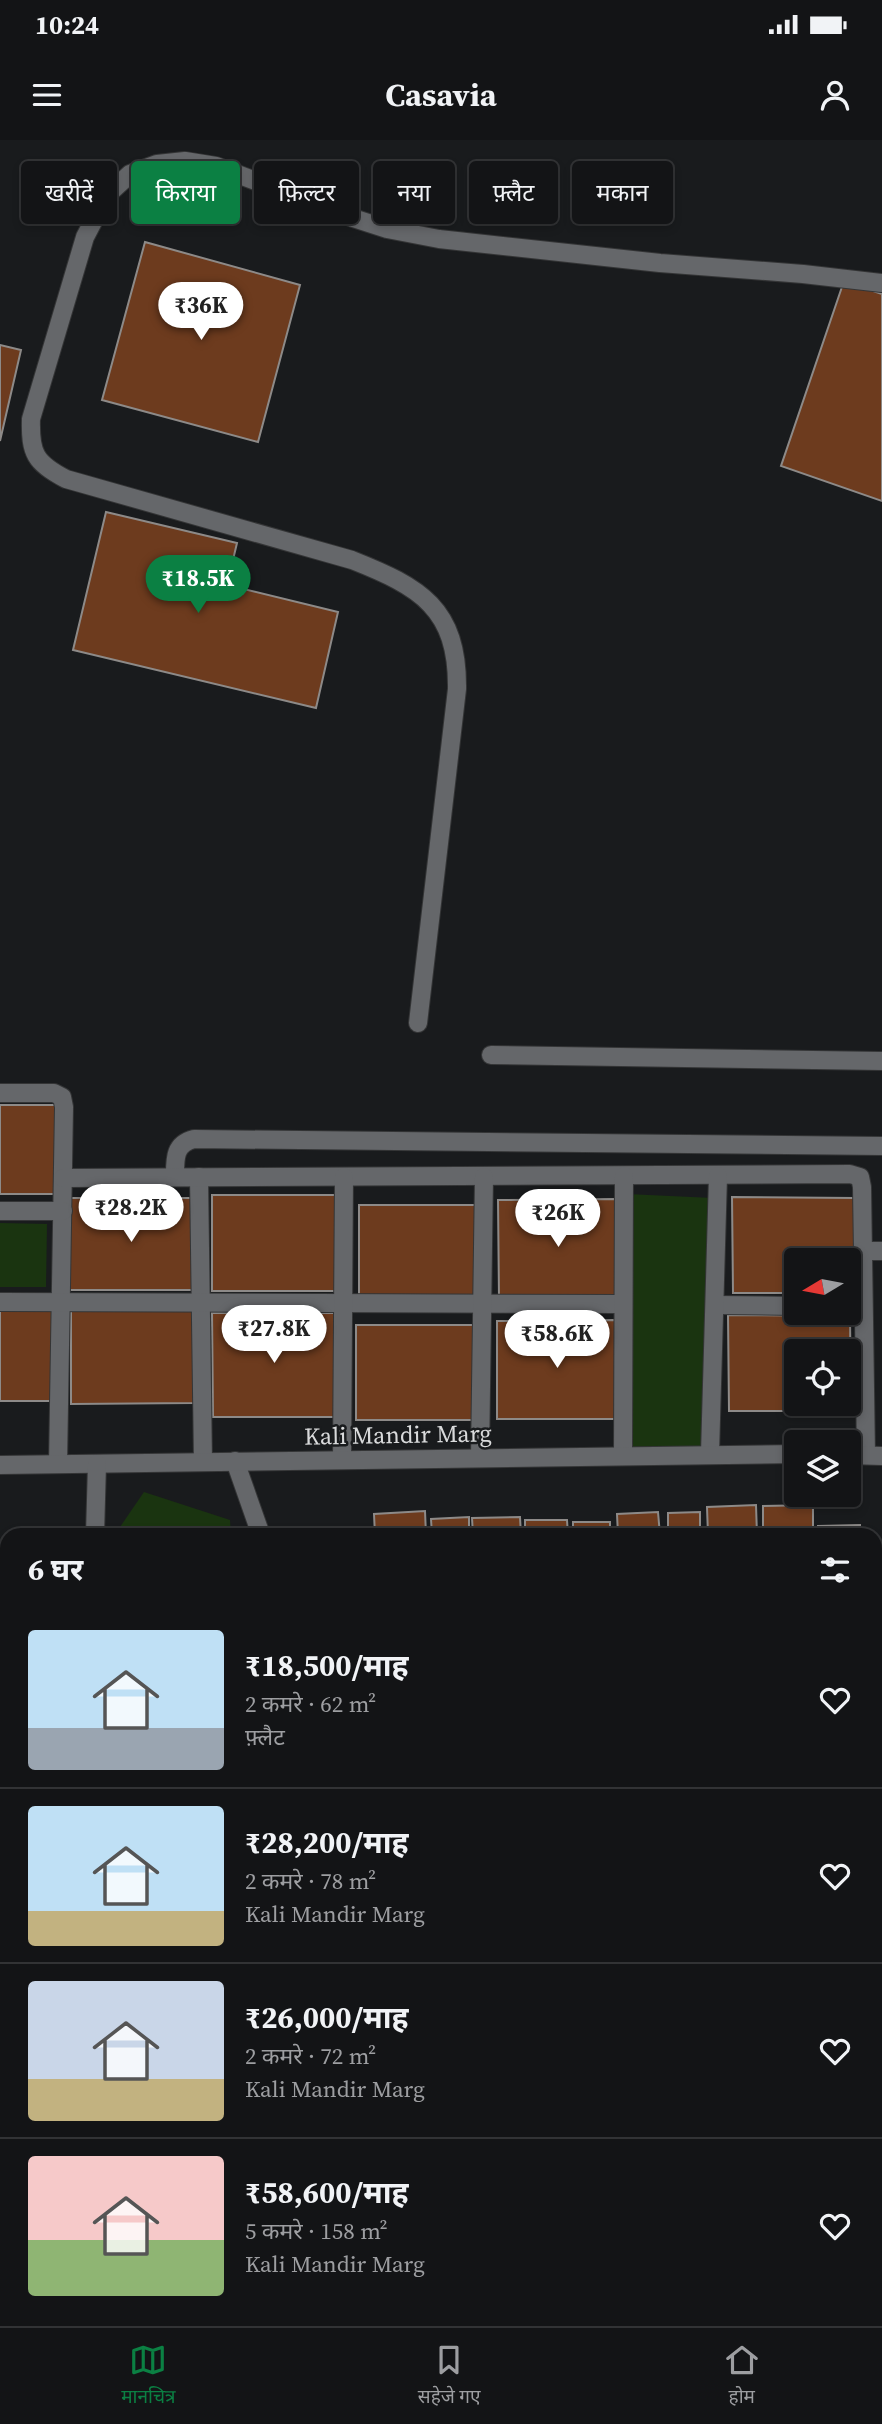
<!DOCTYPE html>
<html lang="hi">
<head>
<meta charset="utf-8">
<style>
	:root { --surface:#131416; --page:#202123; --text:#f1f3f6; --muted:#9d9ea1; --line:#323335; --accent:#0b8043 }
	body { margin:0; font-family:"Source Serif 4","Noto Sans Devanagari",serif; background:var(--page); color:var(--text); height:100vh; display:flex; flex-direction:column; font-size:26px; white-space:nowrap }
	* { box-sizing:border-box; margin:0 }
	p { font-size:23px; color:var(--muted) }
	.icon { flex:none; width:38px; height:38px; fill:none; stroke:currentColor; stroke-width:2; stroke-linecap:round; stroke-linejoin:round }
	.map { position:relative; flex:1; overflow:hidden }
	.details { position:absolute; left:0px; top:1388px; width:882px; height:800px; display:flex; flex-direction:column; background:var(--surface); border-radius:21px 21px 0 0; box-shadow:0 4px 10px #0003,0 0 0 2px var(--line) }
	.details>* { flex:none }
	.banner { position:absolute; left:21px; top:21px; width:840px; height:63px; display:flex; gap:14px }
	.needle { width:46px; rotate:260deg }
	.controls { position:absolute; left:784px; top:1108px; display:grid; gap:14px }
	.controls a { display:grid; place-items:center; width:77px; height:77px; border-radius:7px; background:var(--surface); box-shadow:0 4px 10px #0003,0 0 0 2px var(--line); font-size:35px }
	.price { position:absolute; translate:-50% -60px; padding:0 16px; border-radius:24px; background:#fff; color:#222; font-size:23px; line-height:46px; filter:drop-shadow(0 2px 4px #0008) }
	.price::after { content:''; position:absolute; left:50%; top:42px; width:21px; height:16px; margin-left:-10px; background:inherit; clip-path:polygon(0 0,100% 0,50% 100%) }
	.price.selected { background:var(--accent); color:#fff }
	ul { padding:0; list-style:none }
	li { display:flex; align-items:center; gap:21px; height:175px; padding:0 28px }
	li+li { border-top:2px solid var(--line) }
	li span { display:grid; place-items:center; flex:none; width:196px; height:140px; border-radius:7px; color:#555 }
	li>.icon { margin-inline-start:auto }
	span .icon { width:84px; height:84px; fill:#fffc; stroke-width:1 }
	li b { font-size:30px }
	h2 { display:flex; justify-content:space-between; align-items:center; height:84px; padding:0 28px; font-size:30px }
	.chip { padding:0 24px; border-radius:7px; background:var(--surface); box-shadow:0 4px 10px #0003,0 0 0 2px var(--line); font-size:24px; line-height:63px }
	.chip.selected { background:var(--accent); color:#fff }
	.status { display:flex; justify-content:space-between; align-items:center; height:49px; padding:0 35px; background:var(--surface); direction:ltr }
	.status svg { height:19px; fill:currentColor }
	header { display:flex; justify-content:space-between; align-items:center; height:91px; padding:0 28px; background:var(--surface); font-size:32px; font-weight:700 }
	.menu { display:flex; justify-content:space-around; align-items:center; height:98px; border-top:2px solid var(--line); background:var(--surface); font-size:19px; color:var(--muted) }
	.menu a { display:grid; justify-items:center; gap:4px }
	.menu .selected { color:var(--accent) }
	.map>svg:first-child { display:block }
	.green { fill:#1a3410 }
	.building { fill:#6d3b1e; stroke:#8d8a88; stroke-width:2; fill-rule:evenodd }
	.lines { fill:none; stroke-linecap:round; stroke-linejoin:round }
	.minor-casing { stroke:#343536; stroke-width:20 }
	.minor { stroke:#65676a; stroke-width:18 }
	.labels { text-anchor:middle; stroke-width:5; stroke-linejoin:round; paint-order:stroke }
	.street-label { font-size:24px; fill:#d9dadb; stroke:#191b1d }
</style>
</head>
<body>
<div class="status"><b>10:24</b><svg viewBox="0 0 49 12"><path d="M0 12V9h3v3zM5 12V6h3v6zM10 12V3h3v9zM15 12V0h3v12zM26 1h20v11H26zM47 4h2v5h-2z"/></svg></div>
<header><svg class="icon" aria-label="menu" viewBox="0 0 24 24"><path d="M4 6h16M4 12h16M4 18h16"/></svg>Casavia<svg class="icon" aria-label="person" viewBox="0 0 24 24"><circle cx="12" cy="8" r="4"/><path d="M4 21q1-7 8-7t8 7"/></svg></header>
<div class="map">
<svg width="882" height="2186" viewBox="0 0 882 2186">
	<rect width="100%" height="100%" fill="#191b1d"/>
	<g class="green">
		<polygon points="627,1054 713,1058 706,1309 628,1312"/>
		<polygon points="0,1083 47,1084 46,1147 0,1147"/>
		<polygon points="144,1352 230,1380 231,1395 118,1395 120,1387"/>
		<polygon points="136,2181 312,2181 308,2186 136,2186"/>
	</g>
	<g class="building">
		<polygon points="145,102 300,145 258,302 102,260"/>
		<polygon points="844,141 882,154 882,361 781,326"/>
		<polygon points="0,205 21,210 0,301"/>
		<polygon points="106,372 237,403 227,445 338,472 316,568 73,510"/>
		<rect x="0" y="965" width="56" height="89"/>
		<rect x="212" y="1055" width="123" height="96"/>
		<polygon points="732,1057 854,1058 854,1153 849,1153 849,1120 796,1120 796,1153 733,1153"/>
		<polygon points="67,1058 194,1058 194,1150 68,1150"/>
		<polygon points="617,1059 617,1158 499,1159 498,1060"/>
		<polygon points="359,1065 477,1065 477,1159 359,1160"/>
		<polygon points="55,1168 56,1261 0,1261 0,1169"/>
		<polygon points="71,1171 194,1171 194,1263 71,1264"/>
		<polygon points="212,1173 335,1173 335,1277 213,1277"/>
		<path d="M728,1175L850,1176L851,1271H729ZM796,1211H849V1264H796Z"/>
		<polygon points="616,1180 617,1279 497,1279 497,1181"/>
		<rect x="356" y="1185" width="119" height="95"/>
		<polygon points="756,1365 757,1395 708,1395 707,1367"/>
		<polygon points="813,1365 813,1395 763,1395 763,1366"/>
		<polygon points="425,1371 426,1395 375,1395 374,1374"/>
		<polygon points="658,1372 660,1395 618,1395 617,1374"/>
		<polygon points="700,1372 700,1395 668,1395 668,1373"/>
		<polygon points="469,1377 469,1395 432,1395 431,1379"/>
		<polygon points="520,1377 521,1395 473,1395 472,1378"/>
		<polygon points="525,1380 567,1380 568,1395 525,1395"/>
		<rect x="573" y="1382" width="37" height="13"/>
		<polygon points="860,1385 860,1395 818,1395 818,1386"/>
		<polygon points="882,1684 882,1774 875,1787 875,1697"/>
		<polygon points="875,2019 882,2024 882,2119 875,2130"/>
		<polygon points="581,2180 659,2180 660,2186 582,2186"/>
	</g>
	<g class="lines">
		<g class="minor-casing">
			<g id="minor">
				<path d="M418,883L457,549C458,468 420,447 352,420L66,339C35,323 30,313 31,279L85,97L107,55L130,34L157,24L185,21L216,26L353,78L387,89L439,99L660,123L803,134L882,143"/>
				<polyline points="491,915 882,921"/>
				<polyline points="0,953 54,953 62,957 64,967 58,1324"/>
				<path d="M175,1037C175,1019 174,1004 194,999L882,1006"/>
				<polyline points="199,1037 203,1322"/>
				<polyline points="63,1038 850,1034 860,1037 862,1047 866,1315"/>
				<polyline points="0,1071 63,1071"/>
				<polyline points="862,1111 882,1111"/>
				<polyline points="0,1162 623,1164"/>
				<polyline points="715,1165 796,1166"/>
				<polyline points="710,1314 718,1036"/>
				<polyline points="849,1315 882,1316"/>
				<polyline points="623,1316 624,1036"/>
				<polyline points="480,1318 484,1037"/>
				<polyline points="342,1320 344,1037"/>
				<polyline points="235,1321 261,1395"/>
				<polyline points="0,1325 796,1314"/>
				<polyline points="95,1395 97,1324"/>
				<polyline points="875,1525 882,1525"/>
				<polyline points="875,1647 882,1651"/>
				<polyline points="0,1804 7,1805"/>
				<polyline points="875,1815 882,1819"/>
				<polyline points="875,1841 882,1838"/>
				<polyline points="0,1958 7,1958"/>
				<polyline points="106,2180 106,2186"/>
				<polyline points="812,2180 822,2186"/>
				<polyline points="315,2186 318,2180"/>
				<polyline points="526,2186 529,2180"/>
			</g>
		</g>
		<use href="#minor" class="minor"/>
	</g>
	<g class="labels">
		<g class="street-label">
			<text transform="translate(398 1295) rotate(-1)" y="8">Kali Mandir Marg</text>
		</g>
	</g>
</svg>
<div class="controls">
<a><svg class="needle" viewBox="-14 -14 28 28"><path d="M0-13l5 13h-10z" fill="#e53935"/><path d="M0 13l5-13h-10z" fill="#9d9ea1"/></svg></a>
<a><svg class="icon" aria-label="locate" viewBox="0 0 24 24"><circle cx="12" cy="12" r="6"/><path d="M12 2v4M12 18v4M2 12h4M18 12h4"/></svg></a>
<a><svg class="icon" aria-label="layers" viewBox="0 0 24 24"><path d="M12 4l9 5-9 5-9-5zM3 14l9 5 9-5"/></svg></a>
</div>
<b class="price" style="left:201px;top:202px">₹36K</b>
<b class="price selected" style="left:198px;top:475px">₹18.5K</b>
<b class="price" style="left:131px;top:1104px">₹28.2K</b>
<b class="price" style="left:558px;top:1109px">₹26K</b>
<b class="price" style="left:274px;top:1225px">₹27.8K</b>
<b class="price" style="left:557px;top:1230px">₹58.6K</b>
<div class="banner">
<a class="chip">खरीदें</a>
<a class="chip selected">किराया</a>
<a class="chip">फ़िल्टर</a>
<a class="chip">नया</a>
<a class="chip">फ़्लैट</a>
<a class="chip">मकान</a>
</div>
<section class="details">
<h2>6 घर<svg class="icon" aria-label="filters" viewBox="0 0 24 24"><path d="M4 7h16M4 17h16"/><circle cx="9" cy="7" r="2"/><circle cx="15" cy="17" r="2"/></svg></h2>
<ul>
<li><span style="background:linear-gradient(#bfe0f5 70%,#9aa5b1 0)"><svg class="icon" aria-label="home" viewBox="0 0 24 24"><path d="M3 11l9-7 9 7M6 9v11h12V9"/></svg></span><div><b>₹18,500/माह</b><p>2 कमरे · 62 m²</p><p>फ़्लैट</p></div><svg class="icon" aria-label="heart" viewBox="0 0 24 24"><path d="M12 20l-8-8c-3-5 5-10 8-4 3-6 11-1 8 4z"/></svg></li>
<li><span style="background:linear-gradient(#bfe0f5 75%,#c2b280 0)"><svg class="icon" aria-label="home" viewBox="0 0 24 24"><path d="M3 11l9-7 9 7M6 9v11h12V9"/></svg></span><div><b>₹28,200/माह</b><p>2 कमरे · 78 m²</p><p>Kali Mandir Marg</p></div><svg class="icon" aria-label="heart" viewBox="0 0 24 24"><path d="M12 20l-8-8c-3-5 5-10 8-4 3-6 11-1 8 4z"/></svg></li>
<li><span style="background:linear-gradient(#c9d6e8 70%,#c2b280 0)"><svg class="icon" aria-label="home" viewBox="0 0 24 24"><path d="M3 11l9-7 9 7M6 9v11h12V9"/></svg></span><div><b>₹26,000/माह</b><p>2 कमरे · 72 m²</p><p>Kali Mandir Marg</p></div><svg class="icon" aria-label="heart" viewBox="0 0 24 24"><path d="M12 20l-8-8c-3-5 5-10 8-4 3-6 11-1 8 4z"/></svg></li>
<li><span style="background:linear-gradient(#f6c9c9 60%,#8fb573 0)"><svg class="icon" aria-label="home" viewBox="0 0 24 24"><path d="M3 11l9-7 9 7M6 9v11h12V9"/></svg></span><div><b>₹58,600/माह</b><p>5 कमरे · 158 m²</p><p>Kali Mandir Marg</p></div><svg class="icon" aria-label="heart" viewBox="0 0 24 24"><path d="M12 20l-8-8c-3-5 5-10 8-4 3-6 11-1 8 4z"/></svg></li>
</ul>
</section>
</div>
<nav class="menu">
<a class="selected"><svg class="icon" aria-label="map" viewBox="0 0 24 24"><path d="M3 6l6-2 6 2 6-2v14l-6 2-6-2-6 2zM9 4v14M15 6v14"/></svg>मानचित्र</a>
<a><svg class="icon" aria-label="saved" viewBox="0 0 24 24"><path d="M7 4h10v16l-5-4-5 4z"/></svg>सहेजे गए</a>
<a><svg class="icon" aria-label="home" viewBox="0 0 24 24"><path d="M3 11l9-7 9 7M6 9v11h12V9"/></svg>होम</a>
</nav>
</body>
</html>
